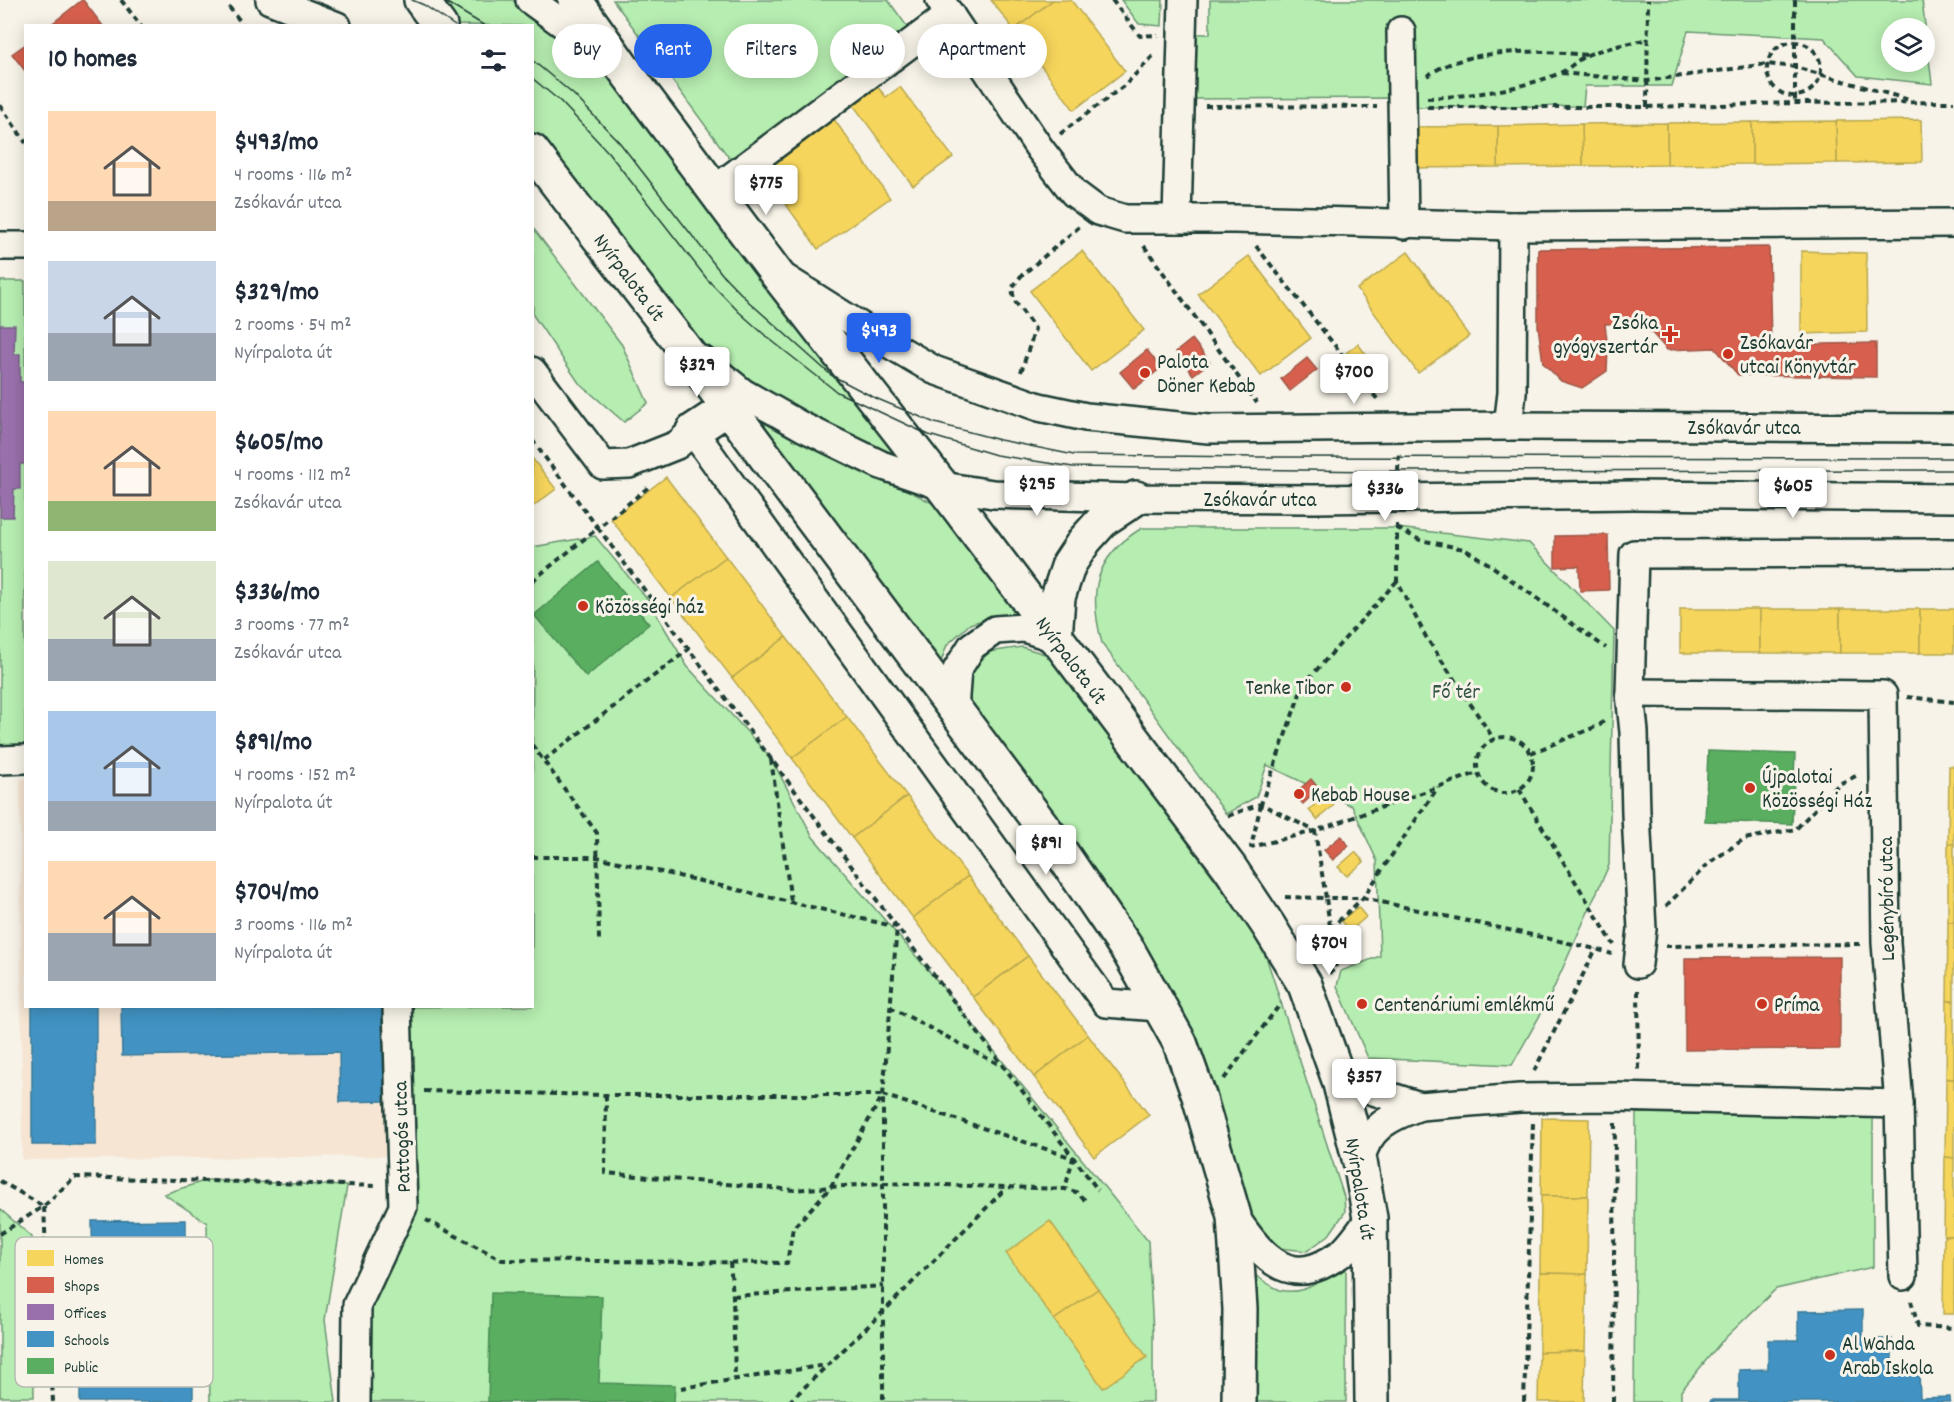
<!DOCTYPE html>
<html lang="en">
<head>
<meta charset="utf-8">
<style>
	:root { --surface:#fff; --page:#f6f6f7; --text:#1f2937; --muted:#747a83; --accent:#2563eb }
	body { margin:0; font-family:Dekko,sans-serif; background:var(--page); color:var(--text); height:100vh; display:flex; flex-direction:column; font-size:22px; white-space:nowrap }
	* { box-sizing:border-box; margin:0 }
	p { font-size:20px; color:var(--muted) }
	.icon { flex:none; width:33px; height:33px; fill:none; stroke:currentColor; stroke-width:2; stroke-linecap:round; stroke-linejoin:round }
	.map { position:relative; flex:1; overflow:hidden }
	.details { position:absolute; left:24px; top:24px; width:510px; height:984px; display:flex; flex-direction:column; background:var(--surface); border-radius:0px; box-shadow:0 3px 15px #0003 }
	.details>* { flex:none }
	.hud { position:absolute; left:552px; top:24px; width:570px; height:54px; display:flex; gap:12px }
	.controls { position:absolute; left:1881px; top:18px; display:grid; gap:12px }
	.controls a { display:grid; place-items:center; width:54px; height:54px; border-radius:50%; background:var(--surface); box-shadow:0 3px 15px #0003; font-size:30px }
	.price { position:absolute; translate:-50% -51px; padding:0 14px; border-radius:6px; background:#fff; color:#222; font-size:20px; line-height:39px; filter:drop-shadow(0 2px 3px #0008) }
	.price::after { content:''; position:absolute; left:50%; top:36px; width:18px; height:14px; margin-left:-9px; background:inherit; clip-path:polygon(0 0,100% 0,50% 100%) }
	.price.on { background:var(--accent); color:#fff }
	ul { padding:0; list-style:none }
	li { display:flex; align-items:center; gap:18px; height:150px; padding:0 24px }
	li span { display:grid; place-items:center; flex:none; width:168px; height:120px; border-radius:0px; color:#555 }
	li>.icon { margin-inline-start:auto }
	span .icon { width:72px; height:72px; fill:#fffc; stroke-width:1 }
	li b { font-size:26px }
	h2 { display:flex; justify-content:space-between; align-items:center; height:72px; padding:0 24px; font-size:26px }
	.pill { padding:0 21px; border-radius:27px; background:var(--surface); box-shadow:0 3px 15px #0003; font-size:21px; line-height:54px }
	.pill.on { background:var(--accent); color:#fff }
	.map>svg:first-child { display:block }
	.built { fill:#f6e5d3 }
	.green { fill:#b6edb0; stroke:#6a9572; stroke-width:1.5; fill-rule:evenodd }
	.homes { fill:#f6d55c; stroke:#b6a750; stroke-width:1.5 }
	.shops { fill:#d6604d; stroke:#9f5646; stroke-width:1.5 }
	.offices { fill:#9970ab; stroke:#746187; stroke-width:1.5 }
	.schools { fill:#4393c3; stroke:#387998; stroke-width:1.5 }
	.public { fill:#5aae61; stroke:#488c54; stroke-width:1.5 }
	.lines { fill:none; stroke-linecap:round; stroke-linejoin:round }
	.minor-casing { stroke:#1f3d34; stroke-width:32 }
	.major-casing { stroke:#1f3d34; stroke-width:38 }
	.path { stroke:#1f3d34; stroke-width:4; stroke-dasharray:6 4.5; stroke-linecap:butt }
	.minor { stroke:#f7f3e8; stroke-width:27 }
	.major { stroke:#f7f3e8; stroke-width:33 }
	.tram { stroke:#1f3d34; stroke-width:1.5 }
	.poi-dot { fill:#c8321e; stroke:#f7f3e8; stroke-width:2 }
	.labels { text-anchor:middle; stroke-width:6; stroke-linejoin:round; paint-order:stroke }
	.street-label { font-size:21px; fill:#1f3d34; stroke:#f7f3e8 }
	.poi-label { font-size:21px; fill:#1f3d34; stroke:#f7f3e8; text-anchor:start }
	.park-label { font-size:21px; fill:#365747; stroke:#f7f3e8 }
	.key { fill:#f7f3e8; stroke:#b6bcb2; stroke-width:1.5 }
	.key-label { font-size:16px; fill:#1f3d34 }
</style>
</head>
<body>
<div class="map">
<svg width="1954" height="1402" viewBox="0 0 1954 1402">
	<rect width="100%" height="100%" fill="#f7f3e8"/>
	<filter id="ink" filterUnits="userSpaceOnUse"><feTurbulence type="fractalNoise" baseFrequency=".0167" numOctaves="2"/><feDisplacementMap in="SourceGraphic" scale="12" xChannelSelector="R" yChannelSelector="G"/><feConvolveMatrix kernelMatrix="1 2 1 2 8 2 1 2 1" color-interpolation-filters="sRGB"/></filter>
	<g filter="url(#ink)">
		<polygon class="built" points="20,779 26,779 26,1006 387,1007 388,1156 22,1160"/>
		<g class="green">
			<polygon points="432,0 512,0 605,68 910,467 698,356 533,135 532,26 451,25"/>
			<polygon points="613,0 888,0 909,29 735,166"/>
			<polygon points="1121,0 1163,0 1162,26 1139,24"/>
			<path d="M1210,0H1922L1932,84L1858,76L1824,38L1688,31L1672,86H1585L1583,106L1402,107L1395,98L1189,99L1192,34H1210ZM1892,28H1924V62H1892Z"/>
			<polygon points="533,228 622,345 648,403 624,422 579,383 533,315"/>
			<polygon points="0,281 25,281 25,747 0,745"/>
			<polygon points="727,396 940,507 1020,617 999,615 970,624 947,645 937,673"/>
			<path d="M1142,528H1397L1529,543L1614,631L1609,865L1548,1001L1512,1065L1368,1058L1337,986L1341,971L1380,956L1377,861L1352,806L1267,765L1256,797L1226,814L1102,643C1088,592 1094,557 1142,528Z"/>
			<polygon points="595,536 648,600 687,666 771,758 813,837 940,984 1148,1241 1153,1332 1153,1402 364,1402 358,1297 387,1246 405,1007 532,1006 533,547"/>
			<polygon points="1022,647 1048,655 1261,941 1344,1197 1345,1212 1329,1235 1307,1251 1278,1248 1258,1227 1248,1212 1214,1091 959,701 968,675 989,652"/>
			<polygon points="1636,1113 1873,1117 1873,1267 1776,1289 1722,1341 1681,1391 1681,1402 1634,1402"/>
			<polygon points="207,1180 347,1186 325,1320 336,1402 210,1402 207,1223 164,1194"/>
			<polygon points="0,1209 32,1237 34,1397 0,1397"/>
			<path d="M1346,1258V1402H1255V1275C1262,1280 1272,1287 1280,1290C1308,1297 1328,1275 1346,1258Z"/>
		</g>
		<g class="homes">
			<polygon points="991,0 1053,0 1014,30"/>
			<polygon points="1053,0 1071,0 1125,71 1074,110 1014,30"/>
			<polygon points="875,84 886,97 900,87 953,157 913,186 851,102"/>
			<polygon points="831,115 890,198 818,249 759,167"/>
			<polygon points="1921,120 1922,162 1837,163 1836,121"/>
			<polygon points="1836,121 1837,163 1752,164 1752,122"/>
			<polygon points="1752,122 1752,164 1667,165 1667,123"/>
			<polygon points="1667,123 1667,165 1583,166 1582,124"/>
			<polygon points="1582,124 1583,166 1498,167 1498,126"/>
			<polygon points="1498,126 1498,167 1414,168 1413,127"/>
			<polygon points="1082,251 1144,330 1091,371 1030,291"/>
			<polygon points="1801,251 1866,253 1867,332 1801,334"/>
			<polygon points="1408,252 1469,336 1418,373 1357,289"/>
			<polygon points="1249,256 1311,338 1261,376 1198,294"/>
			<polygon points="1358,344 1377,369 1365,379 1346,353"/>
			<polygon points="532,458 556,489 532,507"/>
			<polygon points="666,477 726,557 671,598 611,519"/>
			<polygon points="726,557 786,637 732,678 671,598"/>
			<rect x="1680" y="609" width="80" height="44"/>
			<rect x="1760" y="609" width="80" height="44"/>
			<rect x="1840" y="609" width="80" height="44"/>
			<rect x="1920" y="609" width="34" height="44"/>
			<polygon points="786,637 847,717 792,758 732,678"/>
			<polygon points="847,717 907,796 852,838 792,758"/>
			<polygon points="1949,766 1954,766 1954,844 1948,844"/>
			<polygon points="1325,795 1334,805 1317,820 1309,810"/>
			<polygon points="907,796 968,876 913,918 852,838"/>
			<rect x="1948" y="844" width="6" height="78"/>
			<polygon points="1355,852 1364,862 1347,876 1338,867"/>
			<polygon points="968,876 1028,956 973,997 913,918"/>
			<polygon points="1358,907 1366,917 1350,931 1341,921"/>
			<polygon points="1948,922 1954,922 1954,1001 1947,1001"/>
			<polygon points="1028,956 1088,1035 1034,1077 973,997"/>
			<polygon points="1947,1001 1954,1001 1954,1079 1946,1079"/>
			<polygon points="1088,1035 1149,1115 1094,1157 1034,1077"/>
			<polygon points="1946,1079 1954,1079 1954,1158 1945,1157"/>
			<polygon points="1542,1118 1589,1119 1588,1196 1541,1196"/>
			<polygon points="1945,1157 1954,1158 1954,1236 1944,1236"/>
			<polygon points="1541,1196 1588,1196 1587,1274 1540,1273"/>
			<polygon points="1050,1221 1098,1289 1054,1320 1006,1253"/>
			<polygon points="1944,1236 1954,1236 1954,1314 1943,1314"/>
			<polygon points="1540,1273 1587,1274 1585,1351 1539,1352"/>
			<polygon points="1098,1289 1147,1357 1103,1388 1054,1320"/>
			<polygon points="1585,1351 1584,1402 1538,1402 1539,1352"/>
		</g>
		<g class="shops">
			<polygon points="83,0 103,26 49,26 82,0"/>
			<polygon points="26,44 26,72 12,54"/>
			<polygon points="1769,247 1771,345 1876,343 1876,377 1738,375 1715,348 1667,350 1643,323 1605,324 1608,349 1607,371 1582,388 1561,381 1543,363 1538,326 1538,249"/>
			<polygon points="1192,339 1210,362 1193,375 1176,352"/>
			<polygon points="1147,350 1161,368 1134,389 1120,372"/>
			<polygon points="1307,358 1317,370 1290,391 1281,379"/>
			<polygon points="1608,535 1609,590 1580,591 1579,566 1555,567 1555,536"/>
			<polygon points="1311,779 1319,789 1303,804 1294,794"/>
			<polygon points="1341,836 1349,846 1333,860 1324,850"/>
			<polygon points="1840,957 1840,1049 1685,1050 1685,958"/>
		</g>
		<polygon class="offices" points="0,325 15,325 14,354 20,354 20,382 26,382 26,464 20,464 20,489 14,489 13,517 0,517"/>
		<g class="schools">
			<rect x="32" y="1006" width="64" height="139"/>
			<polygon points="121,1006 384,1006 385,1101 340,1102 339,1052 122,1056"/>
			<polygon points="186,1220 186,1277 172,1277 172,1288 190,1288 190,1349 172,1350 172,1360 193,1360 193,1402 80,1402 80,1364 121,1364 121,1344 88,1345 88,1298 105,1298 105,1280 93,1280 92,1221"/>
			<polygon points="1863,1310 1863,1339 1892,1339 1892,1371 1919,1371 1920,1398 1950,1397 1950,1402 1710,1402 1710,1400 1739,1400 1739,1370 1768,1369 1768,1340 1798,1340 1798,1311"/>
		</g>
		<g class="public">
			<polygon points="598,562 649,624 586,677 534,615"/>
			<polygon points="1708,751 1795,754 1792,824 1705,821"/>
			<polygon points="491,1293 602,1296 599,1383 675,1385 674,1402 488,1402"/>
		</g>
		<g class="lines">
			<g class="minor-casing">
				<g id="minor">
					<polyline points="270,0 337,26"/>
					<polyline points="530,0 610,58"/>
					<polyline points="940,0 1040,149 1074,193 1098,211 1125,219 1234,219 1513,226 1954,223"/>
					<polyline points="1401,31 1404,225"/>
					<polyline points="714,190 950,14"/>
					<polyline points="1177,219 1183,0"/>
					<polyline points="0,246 26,246"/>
					<polyline points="786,279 876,336 934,370 1039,407 1086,417 1209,429 1508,426 1954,428"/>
					<polyline points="702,360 743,393 803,427 881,465 942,486 993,494 1136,498 1315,499 1633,495 1954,498"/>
					<polyline points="532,371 603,465 629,464 677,445 693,431 1106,1003 1159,1007"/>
					<polyline points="1508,426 1512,393 1513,226"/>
					<polyline points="1630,693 1883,695 1886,943 1899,1104 1903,1276"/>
					<polyline points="954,709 957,670 972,646 995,630 1024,628 1055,638"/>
					<polyline points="0,760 26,759"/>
					<polyline points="1638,964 1642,929 1636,814 1634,732 1630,693 1634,554 1954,553"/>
					<polyline points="1339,1080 1420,1106 1520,1098 1615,1097 1899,1104"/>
					<path d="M1360,1162C1367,1127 1390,1117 1420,1106"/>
					<path d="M1234,1216C1258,1250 1284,1288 1329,1261C1334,1258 1340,1255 1344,1251C1354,1241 1362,1229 1370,1218"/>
					<polyline points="356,1402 357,1305 403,1207 397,1006"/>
				</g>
			</g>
			<g class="major-casing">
				<g id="major">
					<polyline points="421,0 440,26"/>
					<polyline points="575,0 621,65 776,273 942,486 1230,868 1268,925 1305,985 1339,1080 1360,1162 1370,1218 1372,1402"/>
					<polyline points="532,151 678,340 1052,839 1129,952 1180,1043 1199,1096 1234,1216 1240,1309 1239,1402"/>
					<polyline points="693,431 728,408"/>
					<polyline points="1055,638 1058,597 1069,564 1085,540 1104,519 1136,498"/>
				</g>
			</g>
			<g class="path">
				<polyline points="121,0 141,26"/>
				<polyline points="1112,0 1140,36 1158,35"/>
				<polyline points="1795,0 1795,103"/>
				<polyline points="229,7 244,26"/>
				<circle cx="1794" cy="69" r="27"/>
				<polyline points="1561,73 1647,81 1767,64 1795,67 1913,101"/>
				<path d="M1427,76C1467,47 1539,50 1587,55"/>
				<path d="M1427,98C1472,96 1516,90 1558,74C1568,70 1576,61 1585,56C1599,49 1632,43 1648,39"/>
				<polyline points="0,105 26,143"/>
				<polyline points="1205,106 1377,107"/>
				<polyline points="1427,107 1647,107 1795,103 1954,102"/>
				<polyline points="1647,107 1648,0"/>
				<polyline points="1060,134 1125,85 1155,54"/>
				<polyline points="1144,246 1257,403"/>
				<polyline points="1256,246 1378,400"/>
				<polyline points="1021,372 1035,329 1014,300 1012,288 1021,276 1079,227"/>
				<polyline points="532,440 598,528 650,486"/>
				<polyline points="1398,471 1399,452"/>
				<polyline points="1397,524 1397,581 1426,637 1493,738"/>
				<polyline points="1397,528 1420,540 1464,549 1489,564 1606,648"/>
				<polyline points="532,581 598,528 897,927 883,1095 883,1402"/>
				<polyline points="1397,581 1303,685 1261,804 1315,831 1326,898 1363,898 1596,949 1612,954"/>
				<polyline points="1907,697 1954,702"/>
				<circle cx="1505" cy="765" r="28"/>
				<polyline points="532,745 597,833 599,940"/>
				<polyline points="1531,753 1600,725 1606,718"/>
				<polyline points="771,759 791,902"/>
				<polyline points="544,760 689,649"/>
				<polyline points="1519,789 1614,945"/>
				<polyline points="1261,804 1251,847 1315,831 1477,773"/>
				<polyline points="1228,816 1260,804"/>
				<polyline points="532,857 597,857 897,927 1098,1190"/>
				<polyline points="1285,897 1326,898 1336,969 1329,973"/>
				<polyline points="1666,906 1708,864 1744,839 1796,829 1839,784 1858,775"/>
				<polyline points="1330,929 1363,898 1438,787"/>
				<polyline points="1665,946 1861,944"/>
				<polyline points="1638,990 1639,1072"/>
				<polyline points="890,1007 1004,1067"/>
				<polyline points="1534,1071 1596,949"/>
				<polyline points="1224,1079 1281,1003"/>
				<polyline points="424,1091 606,1095 883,1095"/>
				<polyline points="606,1095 605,1173 794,1190 882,1183 1065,1189 1076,1192 1085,1200"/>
				<polyline points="0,1181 43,1206"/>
				<polyline points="44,1207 53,1402"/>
				<polyline points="426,1220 502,1260 787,1263 793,1228 830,1188 883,1095 1073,1158 1065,1189"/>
				<polyline points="0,1234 44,1206 75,1177 378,1186"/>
				<polyline points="730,1262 733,1296 735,1380"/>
				<polyline points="733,1296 883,1286"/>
				<polyline points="1911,1301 1918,1326 1954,1328"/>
				<polyline points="681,1388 826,1365"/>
				<polyline points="789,1402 883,1312 1006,1188"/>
				<polyline points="1524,1402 1533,1123"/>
				<polyline points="1613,1402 1615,1122"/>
			</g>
			<use href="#minor" class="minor"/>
			<use href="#major" class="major"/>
			<g class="tram">
				<polyline points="412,0 424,5 455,26"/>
				<polyline points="442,0 485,26"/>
				<polyline points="532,60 574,95 620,143 722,274 749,302 831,375 873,397 935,423 1000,440 1074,455 1256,457 1954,458"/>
				<polyline points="532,78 561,102 608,152 707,279 739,312 767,337 837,392 929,435 996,455 1073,467 1378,471 1954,470"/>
			</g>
		</g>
	</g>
	<g class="poi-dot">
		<path d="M1667 325h6v6h6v6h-6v6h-6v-6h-6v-6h6z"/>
		<circle cx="1728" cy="354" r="6"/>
		<circle cx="1145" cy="373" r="6"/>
		<circle cx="583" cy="606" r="6"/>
		<circle cx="1346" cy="687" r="6"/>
		<circle cx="1750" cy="788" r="6"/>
		<circle cx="1299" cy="794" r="6"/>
		<circle cx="1362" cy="1004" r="6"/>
		<circle cx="1762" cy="1004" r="6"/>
		<circle cx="1830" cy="1355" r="6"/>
	</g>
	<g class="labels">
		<g class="street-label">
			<text transform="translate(630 277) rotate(53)" y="7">Nyírpalota út</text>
			<text x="1744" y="434">Zsókavár utca</text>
			<text x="1260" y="506">Zsókavár utca</text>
			<text transform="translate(1072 660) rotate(53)" y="7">Nyírpalota út</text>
			<text transform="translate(1886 899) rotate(-91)" y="7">Legénybíró utca</text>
			<text transform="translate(401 1137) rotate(-92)" y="7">Pattogós utca</text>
			<text transform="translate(1361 1189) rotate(81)" y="7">Nyírpalota út</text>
		</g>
		<g class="poi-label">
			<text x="1658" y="329" text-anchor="end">Zsóka<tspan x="1658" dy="24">gyógyszertár</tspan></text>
			<text x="1740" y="349">Zsókavár<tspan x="1740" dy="24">utcai Könyvtár</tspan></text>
			<text x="1157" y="368">Palota<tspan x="1157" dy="24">Döner Kebab</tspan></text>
			<text x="595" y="613">Közösségi ház</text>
			<text x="1334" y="694" text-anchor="end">Tenke Tibor</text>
			<text x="1762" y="783">Újpalotai<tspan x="1762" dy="24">Közösségi Ház</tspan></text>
			<text x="1311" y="801">Kebab House</text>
			<text x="1374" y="1011">Centenáriumi emlékmű</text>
			<text x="1774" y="1011">Príma</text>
			<text x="1842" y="1350">Al Wahda<tspan x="1842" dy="24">Arab Iskola</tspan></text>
		</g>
		<g class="park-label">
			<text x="1456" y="698">Fő tér</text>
		</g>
	</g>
	<rect x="15" y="1237" width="198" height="150" rx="9" class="key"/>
	<rect x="27" y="1250" width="27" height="16" fill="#f6d55c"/>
	<rect x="27" y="1277" width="27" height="16" fill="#d6604d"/>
	<rect x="27" y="1304" width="27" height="16" fill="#9970ab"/>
	<rect x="27" y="1331" width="27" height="16" fill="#4393c3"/>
	<rect x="27" y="1358" width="27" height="16" fill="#5aae61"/>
	<g class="key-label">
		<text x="64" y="1264">Homes</text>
		<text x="64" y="1291">Shops</text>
		<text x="64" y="1318">Offices</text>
		<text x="64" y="1345">Schools</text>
		<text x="64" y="1372">Public</text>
	</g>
</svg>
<div class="controls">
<a><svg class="icon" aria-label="layers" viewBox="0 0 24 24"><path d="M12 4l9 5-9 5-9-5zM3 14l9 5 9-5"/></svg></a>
</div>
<b class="price" style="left:766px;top:216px">$775</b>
<b class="price on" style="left:879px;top:364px">$493</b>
<b class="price" style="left:697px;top:398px">$329</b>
<b class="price" style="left:1354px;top:405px">$700</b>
<b class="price" style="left:1037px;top:517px">$295</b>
<b class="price" style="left:1793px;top:519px">$605</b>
<b class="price" style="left:1385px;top:522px">$336</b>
<b class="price" style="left:1046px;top:876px">$891</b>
<b class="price" style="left:1329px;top:976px">$704</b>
<b class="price" style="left:1364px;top:1110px">$357</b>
<div class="hud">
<a class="pill">Buy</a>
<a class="pill on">Rent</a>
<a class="pill">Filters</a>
<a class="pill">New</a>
<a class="pill">Apartment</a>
</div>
<section class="details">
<h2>10 homes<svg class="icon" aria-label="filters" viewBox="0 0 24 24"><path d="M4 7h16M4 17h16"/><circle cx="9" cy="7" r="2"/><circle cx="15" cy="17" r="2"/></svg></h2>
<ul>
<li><span style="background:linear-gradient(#ffd9b3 75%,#b9a48a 0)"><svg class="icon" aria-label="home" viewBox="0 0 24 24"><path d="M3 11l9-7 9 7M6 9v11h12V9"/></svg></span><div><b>$493/mo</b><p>4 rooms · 116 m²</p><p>Zsókavár utca</p></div></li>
<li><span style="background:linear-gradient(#c9d6e8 60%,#9aa5b1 0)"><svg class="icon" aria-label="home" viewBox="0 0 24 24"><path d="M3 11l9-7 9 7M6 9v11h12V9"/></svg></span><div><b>$329/mo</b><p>2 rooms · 54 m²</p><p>Nyírpalota út</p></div></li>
<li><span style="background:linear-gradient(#ffd9b3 75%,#8fb573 0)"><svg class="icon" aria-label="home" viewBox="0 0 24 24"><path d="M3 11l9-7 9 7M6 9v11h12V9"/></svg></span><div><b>$605/mo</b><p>4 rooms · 112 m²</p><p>Zsókavár utca</p></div></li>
<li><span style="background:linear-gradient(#dfe7d0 65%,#9aa5b1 0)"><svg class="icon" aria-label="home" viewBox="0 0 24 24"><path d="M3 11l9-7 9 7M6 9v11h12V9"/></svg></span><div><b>$336/mo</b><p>3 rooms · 77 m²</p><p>Zsókavár utca</p></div></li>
<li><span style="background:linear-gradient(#a9c7e8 75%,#9aa5b1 0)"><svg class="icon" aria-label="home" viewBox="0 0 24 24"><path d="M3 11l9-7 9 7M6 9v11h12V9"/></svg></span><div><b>$891/mo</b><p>4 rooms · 152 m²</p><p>Nyírpalota út</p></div></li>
<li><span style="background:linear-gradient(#ffd9b3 60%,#9aa5b1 0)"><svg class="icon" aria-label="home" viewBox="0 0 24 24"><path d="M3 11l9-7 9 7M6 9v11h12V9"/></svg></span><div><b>$704/mo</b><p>3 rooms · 116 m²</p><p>Nyírpalota út</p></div></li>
</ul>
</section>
</div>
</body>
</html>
